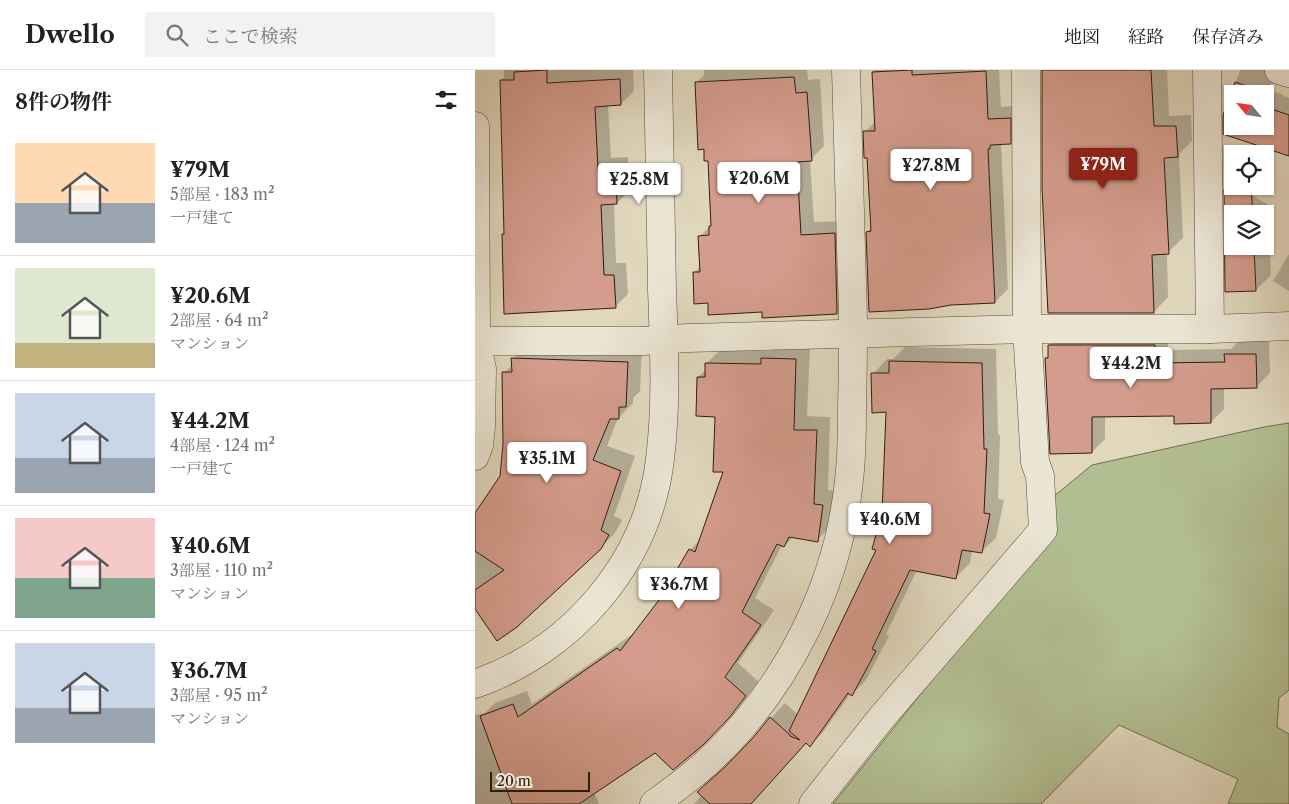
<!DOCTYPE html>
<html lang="ja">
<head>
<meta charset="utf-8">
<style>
	:root { --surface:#fff; --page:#f2f2f2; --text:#222; --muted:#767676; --line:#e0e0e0; --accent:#8f2418 }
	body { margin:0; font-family:"Libre Caslon Text","Noto Serif JP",serif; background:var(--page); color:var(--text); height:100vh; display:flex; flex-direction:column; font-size:19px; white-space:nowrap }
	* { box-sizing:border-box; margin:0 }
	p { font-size:16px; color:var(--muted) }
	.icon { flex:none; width:28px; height:28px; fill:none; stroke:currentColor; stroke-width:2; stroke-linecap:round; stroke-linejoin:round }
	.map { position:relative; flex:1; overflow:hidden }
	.panel { display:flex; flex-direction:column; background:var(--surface); width:475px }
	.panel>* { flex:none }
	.needle { width:32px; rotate:299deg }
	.buttons { position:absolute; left:749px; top:15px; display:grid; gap:10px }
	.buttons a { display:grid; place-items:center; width:50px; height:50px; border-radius:0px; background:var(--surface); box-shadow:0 1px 4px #0004; font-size:25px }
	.scale { position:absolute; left:15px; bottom:12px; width:100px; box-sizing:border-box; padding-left:5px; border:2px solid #301d0e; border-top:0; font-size:14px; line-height:18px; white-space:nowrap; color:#301d0e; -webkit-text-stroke:4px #ebe5d4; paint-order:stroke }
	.price { position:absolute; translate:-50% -42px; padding:0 11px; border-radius:5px; background:#fff; color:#222; font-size:16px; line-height:32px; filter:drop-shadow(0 1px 2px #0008) }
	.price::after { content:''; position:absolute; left:50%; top:30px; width:15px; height:11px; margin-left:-8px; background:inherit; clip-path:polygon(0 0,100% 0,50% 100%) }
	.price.active { background:var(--accent); color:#fff }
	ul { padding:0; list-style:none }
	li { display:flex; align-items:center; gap:15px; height:125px; padding:0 15px }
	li+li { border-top:1px solid var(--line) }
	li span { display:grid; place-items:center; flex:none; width:140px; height:100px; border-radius:0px; color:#555 }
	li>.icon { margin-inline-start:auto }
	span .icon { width:60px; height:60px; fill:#fffc; stroke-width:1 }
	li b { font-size:21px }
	h2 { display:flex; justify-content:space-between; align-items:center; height:60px; padding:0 15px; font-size:21px }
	header { display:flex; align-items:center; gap:30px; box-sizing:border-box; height:70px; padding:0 25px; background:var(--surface); border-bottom:1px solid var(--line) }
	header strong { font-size:24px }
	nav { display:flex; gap:28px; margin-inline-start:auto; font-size:18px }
	.search { width:350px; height:45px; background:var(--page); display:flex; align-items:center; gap:12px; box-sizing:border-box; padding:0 18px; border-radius:0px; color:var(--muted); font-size:19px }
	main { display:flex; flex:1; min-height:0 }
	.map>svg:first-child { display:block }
	.green { fill:#b2be91; stroke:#716e50 }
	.shadow { fill:#0003; fill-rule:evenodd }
	.building { fill:#d49c8c; stroke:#301d0e }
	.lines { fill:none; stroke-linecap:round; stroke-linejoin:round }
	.minor-casing { stroke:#5c4c3a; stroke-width:29 }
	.minor { stroke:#ebe5d4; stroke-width:28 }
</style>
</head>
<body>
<header>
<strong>Dwello</strong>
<div class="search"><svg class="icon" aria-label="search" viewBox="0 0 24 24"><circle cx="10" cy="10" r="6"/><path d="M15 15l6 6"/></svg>ここで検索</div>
<nav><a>地図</a><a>経路</a><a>保存済み</a></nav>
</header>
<main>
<section class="panel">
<h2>8件の物件<svg class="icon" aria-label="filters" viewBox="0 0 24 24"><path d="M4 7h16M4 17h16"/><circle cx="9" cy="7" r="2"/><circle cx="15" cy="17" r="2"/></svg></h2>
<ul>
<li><span style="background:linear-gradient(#ffd9b3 60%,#9aa5b1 0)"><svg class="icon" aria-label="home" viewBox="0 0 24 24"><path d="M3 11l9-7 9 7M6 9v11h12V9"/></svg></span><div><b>¥79M</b><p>5部屋 · 183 m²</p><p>一戸建て</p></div></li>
<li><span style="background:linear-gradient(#dfe7d0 75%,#c2b280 0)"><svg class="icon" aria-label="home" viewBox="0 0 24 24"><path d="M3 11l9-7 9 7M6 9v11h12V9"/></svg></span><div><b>¥20.6M</b><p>2部屋 · 64 m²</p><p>マンション</p></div></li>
<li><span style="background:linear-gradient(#c9d6e8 65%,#9aa5b1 0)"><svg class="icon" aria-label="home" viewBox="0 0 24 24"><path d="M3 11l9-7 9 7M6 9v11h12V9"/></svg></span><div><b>¥44.2M</b><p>4部屋 · 124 m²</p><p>一戸建て</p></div></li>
<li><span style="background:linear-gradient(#f6c9c9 60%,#7fa58c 0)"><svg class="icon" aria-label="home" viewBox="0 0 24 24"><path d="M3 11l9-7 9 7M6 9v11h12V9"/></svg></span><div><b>¥40.6M</b><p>3部屋 · 110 m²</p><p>マンション</p></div></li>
<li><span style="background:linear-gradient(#c9d6e8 65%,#9aa5b1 0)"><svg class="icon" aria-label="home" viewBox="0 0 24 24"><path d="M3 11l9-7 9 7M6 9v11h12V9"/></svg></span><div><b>¥36.7M</b><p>3部屋 · 95 m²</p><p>マンション</p></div></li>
</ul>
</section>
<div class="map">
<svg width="814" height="734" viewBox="0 0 814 734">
	<rect width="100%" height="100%" fill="#e0d7bd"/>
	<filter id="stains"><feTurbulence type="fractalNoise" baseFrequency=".004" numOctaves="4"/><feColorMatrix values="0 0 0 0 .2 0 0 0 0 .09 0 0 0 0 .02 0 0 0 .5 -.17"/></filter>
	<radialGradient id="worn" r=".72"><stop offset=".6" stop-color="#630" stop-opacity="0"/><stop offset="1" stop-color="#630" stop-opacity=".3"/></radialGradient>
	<polygon class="green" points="814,353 814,620 804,628 802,657 814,664 814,734 753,734 763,709 644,655 566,734 358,734 574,463 573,431 617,395 789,357"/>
	<g class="shadow">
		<polygon points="29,0 158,0 159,21 146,34 133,35 136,88 153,87 155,120 142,133 139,133 141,193 151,193 153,224 140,237 29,114 26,11 29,7"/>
		<polygon points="229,0 332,0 333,10 345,9 349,76 335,90 339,152 373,151 375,230 362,243 288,241 234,231 219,203 226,196 225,166 237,154 234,90 230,78 221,13 229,5"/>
		<polygon points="398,0 524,0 526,37 548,35 548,59 535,73 526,73 533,219 520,232 392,162 397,158 393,87 390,62 401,51"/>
		<polygon points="567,0 692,0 694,46 716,45 717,71 704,84 708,168 692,183 693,227 679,242"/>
		<path d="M765,0H801L794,20L809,25L808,26L814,28V85L750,63L749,46ZM758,24H790V56H758Z"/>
		<path d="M765,118L792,134L796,205L781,220L751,221L750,133ZM758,144H790V176H758Z"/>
		<polygon points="814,184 814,221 798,211"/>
		<polygon points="587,262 693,262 693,280 756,279 764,271 794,271 795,303 781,317 749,318 749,339 736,352 700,345 630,346 630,369 617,382 571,288 575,285 574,275"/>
		<polygon points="52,274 167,277 165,321 158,328 158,333 143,348 132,376 160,386 139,446 147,450 140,463 125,478 0,536 0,446 26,407 29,374 29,303 38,294 38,289"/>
		<polygon points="301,275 335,276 332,346 355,347 353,420 361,421 356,456 342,470 318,467 309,476 307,475 280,528 299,540 263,593 284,612 267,632 242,659 180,681 119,722 124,734 0,734 0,645 10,643 20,633 52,621 57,634 156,565 158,566 185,531 215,480 227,468 250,401 241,345 223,307 231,300 231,294 245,280 295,281"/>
		<polygon points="430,277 521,279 523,365 525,365 523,429 529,430 521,468 506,482 497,480 495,493 481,507 442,500 411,564 414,566 391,610 377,624 376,623 349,661 335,675 331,672 275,734 219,734 227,725 223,722 262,686 310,633 323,645 403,479 408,443 413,341 398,304 412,289 418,289"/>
	</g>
	<g class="building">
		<polygon points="72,0 72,13 145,9 146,35 120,37 123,100 141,99 142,134 126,135 129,205 139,205 141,238 29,244 27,164 29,164 25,10 39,10 39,2"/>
		<polygon points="437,0 437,5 511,1 513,49 536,48 536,74 515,75 515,79 513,79 520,233 476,235 454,239 394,242 391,162 396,161 392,88 389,88 388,61 400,61 397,2"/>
		<polygon points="567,0 676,0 679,56 701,56 703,87 689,88 694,184 677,185 679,243 573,243 567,118"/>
		<polygon points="319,7 321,23 332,22 337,91 322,92 326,165 360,163 362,244 287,248 287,242 233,245 233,233 219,234 218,202 225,202 223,166 234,165 234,156 236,156 233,91 229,91 229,79 223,80 220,12"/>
		<polygon points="760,12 786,21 785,24 758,24 758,56 790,56 790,35 797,38 796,39 814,45 814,86 748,64 748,45"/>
		<polygon points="776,118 778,144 758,144 758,176 779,176 781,221 750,222 749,119"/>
		<polygon points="573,275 680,275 680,293 750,292 749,284 781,284 782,318 736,319 736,353 699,354 699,346 617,347 617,383 575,384 570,288 573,288"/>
		<polygon points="36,288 153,292 151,337 144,337 144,349 135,349 118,390 146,401 126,460 134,465 126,479 42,557 22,571 0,539 0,520 29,500 0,481 0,443 25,406 28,374 27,302 37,302"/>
		<polygon points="286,288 321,289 319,360 342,360 339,434 348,435 343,472 314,467 309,477 302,474 267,542 286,555 250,607 271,626 254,648 228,675 198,700 180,683 104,734 37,734 5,646 38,634 43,647 142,578 145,581 184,530 214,479 220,482 248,402 238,402 240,347 221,346 222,307 230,307 230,293 286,294"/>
		<polygon points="414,291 507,293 509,379 512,379 509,443 515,444 507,483 487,480 481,509 435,500 397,579 401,581 377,626 373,623 335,677 331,673 276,734 235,734 222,722 250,697 277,669 295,647 315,665 315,666 325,670 314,661 401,480 397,479 407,443 411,342 397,343 396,303 414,303"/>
	</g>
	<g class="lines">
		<g class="minor-casing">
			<g id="minor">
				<polyline points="732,0 735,259"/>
				<polyline points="804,0 814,3"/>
				<polyline points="0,56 1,271 7,299 6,357 4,375 0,386"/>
				<polyline points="0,271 169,271 213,268 552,259 735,259 814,256"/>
				<path d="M0,614C97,580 173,493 185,389C192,333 189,276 187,219C186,146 184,73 183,0"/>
				<path d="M179,734C200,719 220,704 239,686C313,615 364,513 374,410C377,386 377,362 377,338C378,296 379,255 377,213C375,142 373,71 371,0"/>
				<polyline points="338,734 407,647 568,460 565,406 560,392 552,259 551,0"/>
			</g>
		</g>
		<use href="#minor" class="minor"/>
	</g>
	<rect width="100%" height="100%" filter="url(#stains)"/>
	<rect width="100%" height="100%" fill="url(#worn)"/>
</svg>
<div class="buttons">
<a><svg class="needle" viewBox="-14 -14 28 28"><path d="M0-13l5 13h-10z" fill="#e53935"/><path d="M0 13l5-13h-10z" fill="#767676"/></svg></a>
<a><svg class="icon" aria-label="locate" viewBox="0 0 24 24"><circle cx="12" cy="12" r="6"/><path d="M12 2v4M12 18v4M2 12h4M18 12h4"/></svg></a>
<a><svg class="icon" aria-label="layers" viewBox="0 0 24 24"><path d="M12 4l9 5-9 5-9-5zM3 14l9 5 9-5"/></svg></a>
</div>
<div class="scale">20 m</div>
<b class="price active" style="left:628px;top:120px">¥79M</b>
<b class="price" style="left:456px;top:121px">¥27.8M</b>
<b class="price" style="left:284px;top:134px">¥20.6M</b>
<b class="price" style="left:164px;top:135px">¥25.8M</b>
<b class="price" style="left:656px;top:319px">¥44.2M</b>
<b class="price" style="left:72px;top:414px">¥35.1M</b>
<b class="price" style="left:415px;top:475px">¥40.6M</b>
<b class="price" style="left:204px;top:540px">¥36.7M</b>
</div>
</main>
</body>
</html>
